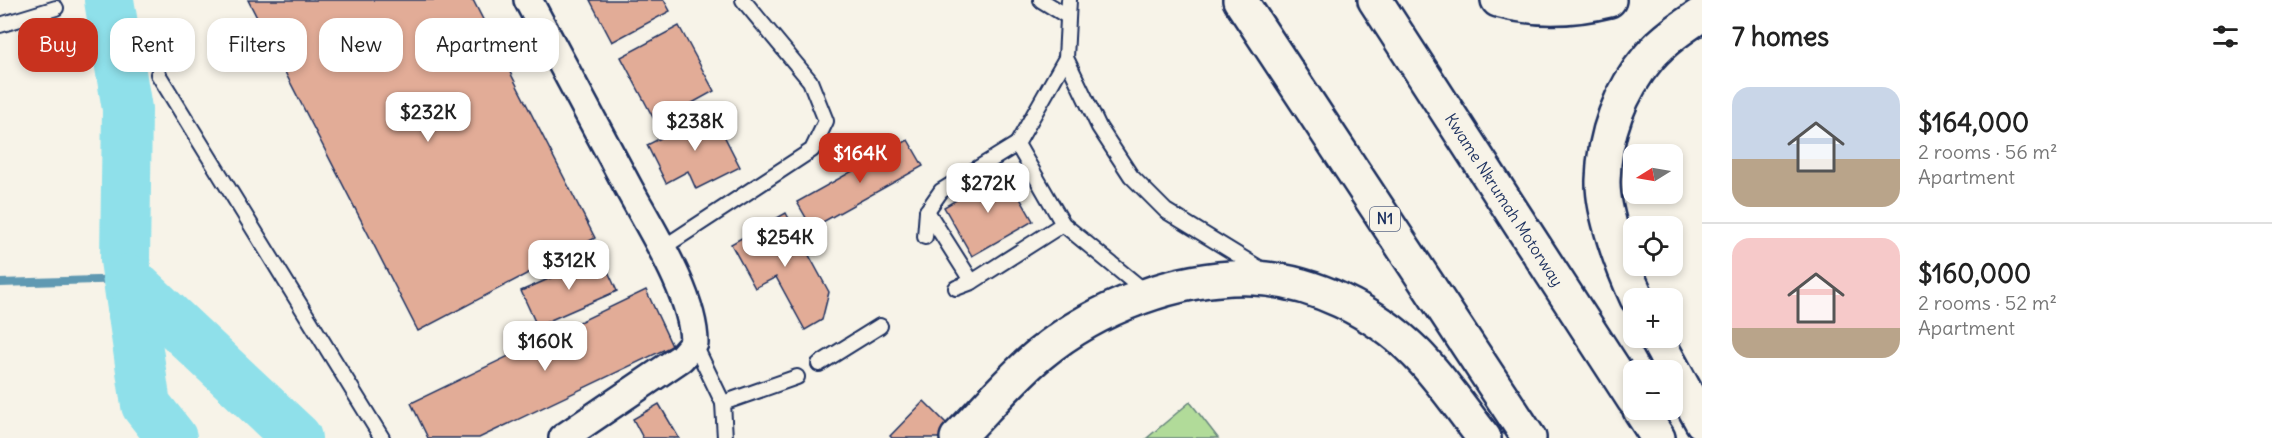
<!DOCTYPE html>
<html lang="en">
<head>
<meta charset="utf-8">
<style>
	:root { --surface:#fff; --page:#f6f6f6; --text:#222; --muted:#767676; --line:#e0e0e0; --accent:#c8321e }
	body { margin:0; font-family:Delius,sans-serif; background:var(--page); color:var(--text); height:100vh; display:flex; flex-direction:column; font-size:22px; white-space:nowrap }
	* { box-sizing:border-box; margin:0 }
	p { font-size:20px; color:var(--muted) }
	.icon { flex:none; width:33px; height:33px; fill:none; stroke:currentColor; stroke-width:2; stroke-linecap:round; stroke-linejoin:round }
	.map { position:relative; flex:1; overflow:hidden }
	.sheet { display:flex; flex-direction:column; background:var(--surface); width:570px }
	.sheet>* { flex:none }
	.top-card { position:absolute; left:18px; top:18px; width:570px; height:54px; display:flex; gap:12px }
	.needle { width:39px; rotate:259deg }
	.controls { position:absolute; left:1623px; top:144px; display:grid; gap:12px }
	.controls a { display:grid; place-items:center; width:60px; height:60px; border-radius:12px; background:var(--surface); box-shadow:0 3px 9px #0003; font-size:30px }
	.price { position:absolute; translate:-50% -51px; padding:0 14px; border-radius:12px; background:#fff; color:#222; font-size:20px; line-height:39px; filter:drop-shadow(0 2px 3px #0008) }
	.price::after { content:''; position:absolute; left:50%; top:36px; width:18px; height:14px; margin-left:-9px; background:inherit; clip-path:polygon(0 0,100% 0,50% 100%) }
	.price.selected { background:var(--accent); color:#fff }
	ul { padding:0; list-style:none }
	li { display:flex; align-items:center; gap:18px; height:150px; padding:0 30px }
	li+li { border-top:2px solid var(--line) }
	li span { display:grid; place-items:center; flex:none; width:168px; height:120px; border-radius:18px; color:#555 }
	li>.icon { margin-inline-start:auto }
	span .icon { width:72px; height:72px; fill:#fffc; stroke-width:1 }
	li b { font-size:26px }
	h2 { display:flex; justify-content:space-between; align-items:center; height:72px; padding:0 30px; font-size:26px }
	.tag { padding:0 21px; border-radius:18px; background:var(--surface); box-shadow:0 3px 9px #0003; font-size:21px; line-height:54px }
	.tag.selected { background:var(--accent); color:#fff }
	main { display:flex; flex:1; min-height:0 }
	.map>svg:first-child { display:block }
	.green { fill:#b1db99; stroke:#66857c; stroke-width:1.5 }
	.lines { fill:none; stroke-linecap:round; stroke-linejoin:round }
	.stream { stroke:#6199b2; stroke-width:8 }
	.river { stroke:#8fe0ea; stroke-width:50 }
	.building { fill:#e2ac97; stroke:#1b2f5e; stroke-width:1.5 }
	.lane-casing { stroke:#1b2f5e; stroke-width:18 }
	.street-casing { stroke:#1b2f5e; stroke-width:32 }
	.highway-casing { stroke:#1b2f5e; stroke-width:38 }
	.lane { stroke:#f7f3e8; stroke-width:14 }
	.street { stroke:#f7f3e8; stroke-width:27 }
	.highway { stroke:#f7f3e8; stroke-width:33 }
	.labels { text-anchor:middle; stroke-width:4.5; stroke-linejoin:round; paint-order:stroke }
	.shield { fill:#f7f3e8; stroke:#5d6a87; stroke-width:1.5 }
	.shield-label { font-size:15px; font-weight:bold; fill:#1b2f5e }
	.street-label { font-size:16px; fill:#1b2f5e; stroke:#f7f3e8 }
</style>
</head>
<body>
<main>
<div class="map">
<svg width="1702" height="438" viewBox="0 0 1702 438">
	<rect width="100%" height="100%" fill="#f7f3e8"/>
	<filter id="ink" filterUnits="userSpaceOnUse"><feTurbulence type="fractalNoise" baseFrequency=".0167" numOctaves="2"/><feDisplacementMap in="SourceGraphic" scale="12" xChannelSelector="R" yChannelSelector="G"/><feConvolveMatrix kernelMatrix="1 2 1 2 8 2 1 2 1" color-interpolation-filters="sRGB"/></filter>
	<g filter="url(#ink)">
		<polygon class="green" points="1190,402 1218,438 1147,438"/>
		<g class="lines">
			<polyline class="stream" points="0,283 128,279"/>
			<g class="river">
				<polyline points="109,0 127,109 125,260 146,405 172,438"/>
				<polyline points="128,279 297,438"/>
			</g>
		</g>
		<g class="building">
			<polygon points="248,0 473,0 595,238 418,331"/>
			<polygon points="590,0 664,0 670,11 612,42"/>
			<polygon points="679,26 714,91 656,123 621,57"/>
			<polygon points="712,112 740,167 696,189 688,171 666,183 647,145"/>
			<polygon points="908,140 923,166 812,228 797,202"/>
			<polygon points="1005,172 1033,221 972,256 944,207"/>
			<polygon points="786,213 829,292 822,320 805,330 776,277 755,288 731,244"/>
			<polygon points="601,256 617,291 537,326 521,291"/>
			<polygon points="646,290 672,346 479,438 428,438 411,403"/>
			<polygon points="924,401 961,438 892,438 890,436"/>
			<polygon points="659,404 679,438 643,438 633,419"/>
		</g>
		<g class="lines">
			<g class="lane-casing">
				<g id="lane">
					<polyline points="1041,0 1067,16"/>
					<polyline points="1069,0 1066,58 1099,127 1131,176 1166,211 1264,271"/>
					<polyline points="0,25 56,8"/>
					<polyline points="1066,58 1017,144 1063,224 1148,294"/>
					<polyline points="158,74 382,438"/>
					<polyline points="927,211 972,282"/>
					<polyline points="925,237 927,211 941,191 1017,144"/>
					<polyline points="661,249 812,150 826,121 810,81 743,0"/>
					<polyline points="956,288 972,282 1063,224"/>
					<polyline points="694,343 723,403"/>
					<polyline points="819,364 880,326"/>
					<polyline points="725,438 723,403 797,377"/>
				</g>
			</g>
			<g class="street-casing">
				<path id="street" d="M528,0C561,62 594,123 627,185C650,228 694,295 694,343L681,358L563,438"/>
			</g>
			<g class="highway-casing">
				<g id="highway">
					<polyline points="1240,0 1529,438"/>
					<path id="s1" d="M1375,0L1634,400"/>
					<path d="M1498,0C1534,10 1573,9 1609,0"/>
					<path d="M1637,298C1623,268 1602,213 1603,180C1604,135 1620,91 1649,57C1663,40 1684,26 1702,14"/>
					<polyline points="1656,338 1702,422"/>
					<polyline points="1640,410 1658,438"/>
					<path d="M957,438C983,412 1012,377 1040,354C1097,307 1180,275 1254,278C1313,281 1374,311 1416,353C1441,378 1462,410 1484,438"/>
				</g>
			</g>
			<use href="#lane" class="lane"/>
			<use href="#street" class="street"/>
			<use href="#highway" class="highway"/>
		</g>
	</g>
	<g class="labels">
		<rect class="shield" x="1370" y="207" width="30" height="24" rx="4.5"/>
		<g class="shield-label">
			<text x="1385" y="224">N1</text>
		</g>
		<g class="street-label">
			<text dy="6" stroke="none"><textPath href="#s1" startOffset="238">Kwame Nkrumah Motorway</textPath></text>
		</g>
	</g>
</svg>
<div class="controls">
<a><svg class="needle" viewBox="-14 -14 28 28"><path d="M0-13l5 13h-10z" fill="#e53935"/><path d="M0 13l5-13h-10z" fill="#767676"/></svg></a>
<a><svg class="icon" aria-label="locate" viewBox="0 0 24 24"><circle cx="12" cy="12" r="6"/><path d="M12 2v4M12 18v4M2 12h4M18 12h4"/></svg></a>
<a>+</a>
<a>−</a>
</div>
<b class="price" style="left:428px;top:143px">$232K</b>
<b class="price" style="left:695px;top:152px">$238K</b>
<b class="price selected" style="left:860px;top:184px">$164K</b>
<b class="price" style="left:988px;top:214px">$272K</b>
<b class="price" style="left:785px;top:268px">$254K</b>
<b class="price" style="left:569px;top:291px">$312K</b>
<b class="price" style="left:545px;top:372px">$160K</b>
<div class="top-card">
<a class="tag selected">Buy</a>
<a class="tag">Rent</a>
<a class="tag">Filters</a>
<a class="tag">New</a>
<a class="tag">Apartment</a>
</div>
</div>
<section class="sheet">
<h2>7 homes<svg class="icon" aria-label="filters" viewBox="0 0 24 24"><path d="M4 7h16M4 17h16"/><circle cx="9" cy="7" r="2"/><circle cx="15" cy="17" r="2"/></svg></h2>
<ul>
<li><span style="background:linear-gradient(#c9d6e8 60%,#b9a48a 0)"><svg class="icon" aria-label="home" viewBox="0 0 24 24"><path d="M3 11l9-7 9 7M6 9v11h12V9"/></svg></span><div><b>$164,000</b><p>2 rooms · 56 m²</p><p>Apartment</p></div></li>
<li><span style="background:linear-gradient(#f6c9c9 75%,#b9a48a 0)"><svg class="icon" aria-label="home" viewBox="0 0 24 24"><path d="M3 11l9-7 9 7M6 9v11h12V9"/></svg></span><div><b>$160,000</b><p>2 rooms · 52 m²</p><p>Apartment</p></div></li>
</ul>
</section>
</main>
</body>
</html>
